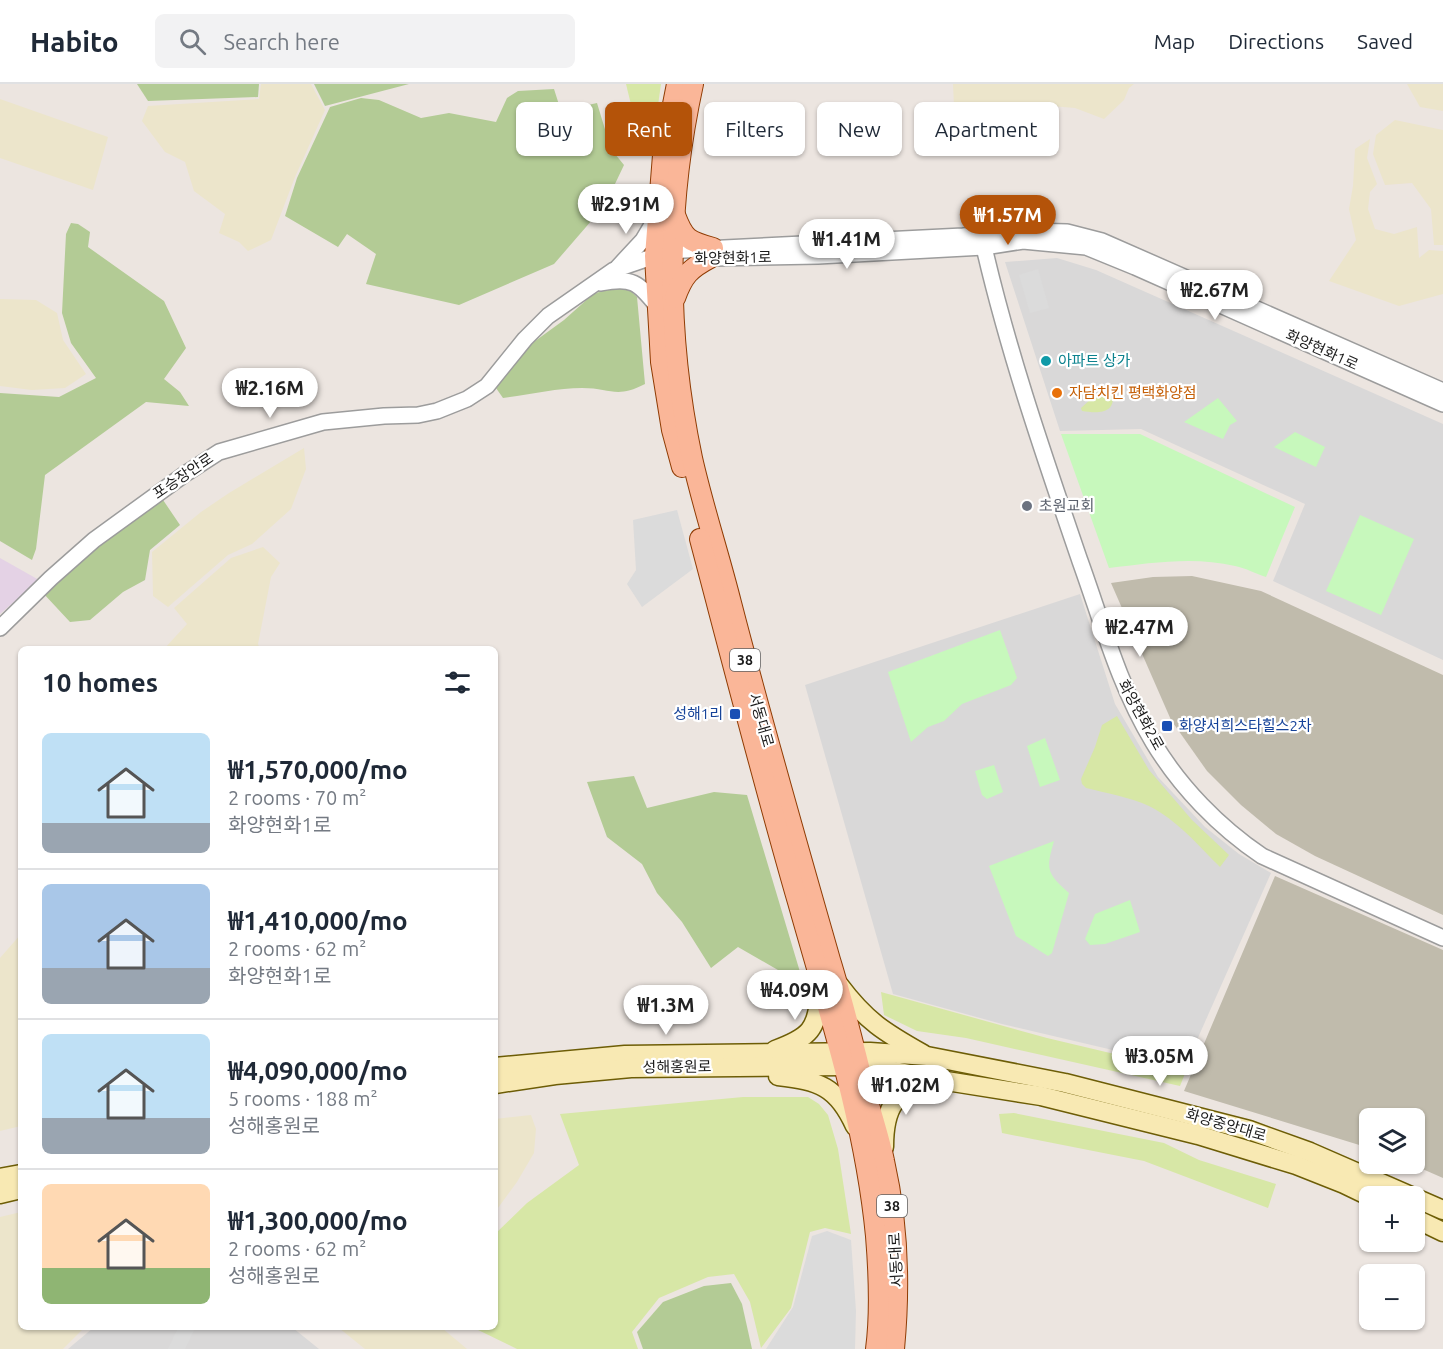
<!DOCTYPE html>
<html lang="en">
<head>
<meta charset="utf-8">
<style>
	:root { --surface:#fff; --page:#f2f2f3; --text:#1f2937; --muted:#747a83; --line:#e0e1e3; --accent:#b45309 }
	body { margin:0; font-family:Ubuntu,"Noto Sans KR",sans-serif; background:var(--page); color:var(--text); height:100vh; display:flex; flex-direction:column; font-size:22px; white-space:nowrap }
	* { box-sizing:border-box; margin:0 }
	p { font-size:20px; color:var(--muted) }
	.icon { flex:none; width:33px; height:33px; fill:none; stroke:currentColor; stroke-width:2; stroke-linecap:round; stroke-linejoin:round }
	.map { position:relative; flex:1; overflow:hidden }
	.details { position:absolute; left:18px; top:562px; width:480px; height:684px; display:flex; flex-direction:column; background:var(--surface); border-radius:9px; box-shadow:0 2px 4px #0004 }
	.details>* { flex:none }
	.top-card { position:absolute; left:516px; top:18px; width:570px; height:54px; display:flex; gap:12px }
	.controls { position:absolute; left:1359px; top:1024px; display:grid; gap:12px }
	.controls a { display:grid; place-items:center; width:66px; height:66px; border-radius:9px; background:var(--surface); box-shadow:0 2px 4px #0004; font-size:30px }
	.price { position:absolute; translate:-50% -51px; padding:0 14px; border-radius:21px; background:#fff; color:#222; font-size:20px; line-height:39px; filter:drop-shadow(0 2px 3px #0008) }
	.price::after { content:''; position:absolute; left:50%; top:36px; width:18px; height:14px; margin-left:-9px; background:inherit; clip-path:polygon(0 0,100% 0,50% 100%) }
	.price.selected { background:var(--accent); color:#fff }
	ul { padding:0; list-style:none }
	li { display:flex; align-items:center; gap:18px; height:150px; padding:0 24px }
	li+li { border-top:2px solid var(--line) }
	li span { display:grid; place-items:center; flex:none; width:168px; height:120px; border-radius:9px; color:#555 }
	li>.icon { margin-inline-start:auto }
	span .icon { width:72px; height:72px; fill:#fffc; stroke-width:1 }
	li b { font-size:26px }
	h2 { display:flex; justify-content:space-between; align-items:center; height:72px; padding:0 24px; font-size:26px }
	.chip { padding:0 21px; border-radius:9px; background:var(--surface); box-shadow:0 2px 4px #0004; font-size:21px; line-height:54px }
	.chip.selected { background:var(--accent); color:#fff }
	header { display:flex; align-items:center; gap:36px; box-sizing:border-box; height:84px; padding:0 30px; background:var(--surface); border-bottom:2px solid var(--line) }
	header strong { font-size:28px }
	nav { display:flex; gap:33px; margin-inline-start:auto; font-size:21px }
	.search { width:420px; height:54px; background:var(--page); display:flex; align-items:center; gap:15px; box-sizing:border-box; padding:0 21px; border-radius:9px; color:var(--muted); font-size:22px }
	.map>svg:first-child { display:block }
	.residential { fill:#d9d8d8 }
	.industrial { fill:#e4d2e5 }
	.construction { fill:#c0bbac }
	.farmland { fill:#ece5cb }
	.grass { fill:#d7e7a6 }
	.forest { fill:#b3cb95 }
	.park { fill:#c7f8bc }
	.parking { fill:#dbdbdb }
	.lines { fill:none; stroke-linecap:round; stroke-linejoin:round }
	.tertiary-casing { stroke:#9c9c9c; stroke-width:18 }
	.secondary-casing { stroke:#6d5d06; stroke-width:21 }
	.primary-casing { stroke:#8f3b03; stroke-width:22 }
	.tertiary { stroke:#fff; stroke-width:15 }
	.secondary { stroke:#f8e9b3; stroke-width:18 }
	.primary { stroke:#fab698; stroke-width:20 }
	.culture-dot { fill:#0f9aa8; stroke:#fff; stroke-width:2 }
	.food-dot { fill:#e8710a; stroke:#fff; stroke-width:2 }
	.worship-dot { fill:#6b7280; stroke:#fff; stroke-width:2 }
	.transit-dot { fill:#1a4fb4; stroke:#fff; stroke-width:2 }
	.labels { text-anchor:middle; stroke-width:4.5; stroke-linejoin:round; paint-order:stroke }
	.shield { fill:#fff; stroke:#5f5f5f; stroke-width:1.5 }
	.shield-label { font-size:14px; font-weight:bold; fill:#1b1b1b }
	.street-label { font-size:15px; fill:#1b1b1b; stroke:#fff }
	.culture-label { font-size:15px; fill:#0d838f; stroke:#fff; text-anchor:start }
	.food-label { font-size:15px; fill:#c56008; stroke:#fff; text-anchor:start }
	.worship-label { font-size:15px; fill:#5b616d; stroke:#fff; text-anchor:start }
	.transit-label { font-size:15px; fill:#164399; stroke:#fff; text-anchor:end }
</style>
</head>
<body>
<header>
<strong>Habito</strong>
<div class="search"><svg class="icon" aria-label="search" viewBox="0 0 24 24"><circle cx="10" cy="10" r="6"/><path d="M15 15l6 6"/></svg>Search here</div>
<nav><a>Map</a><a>Directions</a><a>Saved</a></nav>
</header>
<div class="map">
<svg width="1443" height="1265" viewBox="0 0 1443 1265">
	<rect width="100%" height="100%" fill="#ece5e0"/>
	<g class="residential">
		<polygon points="1057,174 1096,186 1443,340 1443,576 1273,497 1305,420 1141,345 1060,347 1005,178"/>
		<polygon points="1080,510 1115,620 1158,693 1205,743 1239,770 1271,789 1185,983 1002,940 893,910 805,601"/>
		<polygon points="93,1244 293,1244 319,1265 68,1265"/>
	</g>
	<polygon class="industrial" points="0,474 39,496 0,530"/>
	<g class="construction">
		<polygon points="1192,492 1261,507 1443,591 1443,831 1315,772 1276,750 1241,721 1207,687 1171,636 1111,499 1153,493"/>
		<polygon points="1275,792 1443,866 1443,1094 1411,1080 1414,1080 1414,1035 1370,1035 1369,1064 1184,1007"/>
	</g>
	<g class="farmland">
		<polygon points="0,0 0,15 108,53 93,106 0,74"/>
		<polygon points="261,0 311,0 325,26 295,93 271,156 248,167 239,158 219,149 225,130 194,107 185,78 165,68 142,37 148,22 259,15"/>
		<polygon points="953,0 1134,0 1129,4 1124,16 1104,35 1075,24 1003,18 963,37 954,23"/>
		<polygon points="1407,0 1443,0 1443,27 1420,23"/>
		<polygon points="1395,36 1443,46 1443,161 1434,161 1431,125 1412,99 1385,101 1373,70 1376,51"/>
		<polygon points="1370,55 1367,74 1377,100 1370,108 1368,125 1375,145 1394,150 1417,143 1419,174 1429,166 1443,167 1443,210 1399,222 1329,197 1356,156 1349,125 1353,102 1355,65"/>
		<polygon points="0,215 36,216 57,229 63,256 86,290 65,304 32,306 0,302"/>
		<polygon points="304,364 306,385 291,425 252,460 228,471 168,523 153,512 152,468 201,428 229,409"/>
		<polygon points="263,463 280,479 271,493 258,560 260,565 164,565 187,540 174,524 231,474"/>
		<polygon points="21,850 21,1042 0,1047 0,874"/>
		<polygon points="531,1031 536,1045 534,1069 517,1098 495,1128 495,1035"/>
		<polygon points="21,1128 21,1244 84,1244 63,1265 0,1265 0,1133"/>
		<polygon points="339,1244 442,1244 467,1265 365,1265"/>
	</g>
	<g class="grass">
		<polygon points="626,0 661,0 651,71 643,70"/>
		<path d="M1105,308L1113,312C1114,331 1096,329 1082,327L1081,324L1091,315Z"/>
		<path d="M1117,632L1149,686L1192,736L1229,771L1220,783C1198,761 1177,736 1149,722C1129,713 1106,709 1086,704L1082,700L1081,695L1095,663L1102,641Z"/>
		<polygon points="881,908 1047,954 1186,987 1180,1002 966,954 917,947 884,931"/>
		<polygon points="743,1013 808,1013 819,1020 828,1031 838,1065 851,1150 825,1144 810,1148 791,1224 761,1264 750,1218 734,1190 708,1193 659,1214 632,1248 638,1265 517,1265 474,1244 495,1244 495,1150 527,1119 579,1081 560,1030"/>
		<polygon points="1014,1029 1164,1059 1199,1076 1276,1100 1268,1124 1144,1077 1002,1049 999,1030"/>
	</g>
	<g class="forest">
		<polygon points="137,0 259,0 258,13 148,17"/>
		<polygon points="314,0 409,0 325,22"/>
		<polygon points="554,5 561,27 597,19 611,65 624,81 605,121 554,180 459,221 366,200 376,170 347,150 338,163 285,132 297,94 330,23 361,14 379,16 421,34 449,29 496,38 507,14 518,7"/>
		<polygon points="71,139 78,140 90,148 88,163 164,217 186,264 164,295 180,308 189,322 146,318 45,391 36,465 32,476 0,457 0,309 59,313 96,294 71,259 62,229 66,150"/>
		<path d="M613,202L628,204L637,213L645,300C616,315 611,304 582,304C557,304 528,311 503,314L496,304L501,293L531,260L564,236L592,211Z"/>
		<polygon points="161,413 180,441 150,466 145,496 123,508 90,536 70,538 43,509 104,455"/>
		<polygon points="634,692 647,724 714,708 747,711 800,888 778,886 738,863 711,884 682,838 657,809 642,780 607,753 587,698"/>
		<polygon points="731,1199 742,1220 752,1265 643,1265 637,1248 663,1218 704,1202"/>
	</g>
	<g class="park">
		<polygon points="1218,314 1237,337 1230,341 1223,355 1184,338"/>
		<polygon points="1295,348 1325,363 1316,383 1274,363"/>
		<path d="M1061,350H1140L1295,423L1266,493C1256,490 1246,484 1235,482C1194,472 1150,479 1109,484Z"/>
		<polygon points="1360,431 1414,455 1381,531 1326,507"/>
		<polygon points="1000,546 1017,594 1011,601 962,620 944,637 928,643 911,658 888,588"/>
		<polygon points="1045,654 1060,696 1040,703 1027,662"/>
		<polygon points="994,681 1003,708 987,715 982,711 975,687"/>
		<path d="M1054,757C1046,785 1046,789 1069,809L1052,869L1048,872L1016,852L989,782Z"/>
		<polygon points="1130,816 1140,848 1105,860 1090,861 1085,855 1095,830"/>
	</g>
	<g class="parking">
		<polygon points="1038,185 1049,224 1030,229 1019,191"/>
		<polygon points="677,426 693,485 642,523 627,500 636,486 633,436"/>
		<polygon points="827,1147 851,1156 856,1227 855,1265 766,1265 793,1223 812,1152"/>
		<polygon points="178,1244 195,1244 185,1265 168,1265"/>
	</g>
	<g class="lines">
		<g class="tertiary-casing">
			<g id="tertiary">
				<path d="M981,150C1006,262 1043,369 1080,477C1102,538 1119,602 1153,658C1180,703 1219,743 1262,772L1443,854"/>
				<polyline points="716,174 818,172 984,163 1023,157 1086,163 1135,183 1443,320"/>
				<polyline points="618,183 643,156 656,134"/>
				<path d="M601,199C632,193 638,198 657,222"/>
				<polyline points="0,544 51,494 94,456 185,390 219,368 323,338 384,332 418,331 437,327 467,315 487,302 525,255 548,232 614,186 655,172 684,166 963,152 1029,147 1067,148 1102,157 1443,307"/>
			</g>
		</g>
		<g class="secondary-casing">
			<g id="secondary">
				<path d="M839,901C866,937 884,948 923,970"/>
				<path d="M775,966C818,950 814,943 823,901"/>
				<polyline points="859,982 874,983 940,996 1041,1012 1198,1051 1296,1081 1344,1100 1371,1113"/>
				<polyline points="495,983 625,971 870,968 927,972 1065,999 1249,1046 1310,1068 1443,1126"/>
				<path d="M778,992C819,997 837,1002 855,1042"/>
				<polyline points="495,1000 555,991 631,984 844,982"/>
				<path d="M884,1063C884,1023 895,1005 936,997"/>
				<polyline points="0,1094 21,1090"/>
				<polyline points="0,1110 21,1105"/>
				<polyline points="1414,1134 1443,1148"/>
			</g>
		</g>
		<g class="primary-casing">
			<g id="primary">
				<polyline points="677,0 663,71 655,172 661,278 672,346 682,383"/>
				<path d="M693,0C666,124 666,250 692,374C703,423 719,471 731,519C762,639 796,757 830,876C843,918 853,960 864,1002C870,1027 879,1052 884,1077C898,1139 900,1202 894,1265"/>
				<path d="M675,131C684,155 688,157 713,164"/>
				<path d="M675,214C683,192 689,185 710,174"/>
				<path d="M700,455C732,576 763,697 798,818C829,928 865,1038 876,1152C879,1189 881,1228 876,1265"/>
			</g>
		</g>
		<use href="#tertiary" class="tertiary"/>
		<use href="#secondary" class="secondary"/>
		<use href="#primary" class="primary"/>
	</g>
	<circle class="culture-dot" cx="1046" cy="277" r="6"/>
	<circle class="food-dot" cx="1057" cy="309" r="6"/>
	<circle class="worship-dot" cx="1027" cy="422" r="6"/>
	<g class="transit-dot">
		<rect x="729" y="624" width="12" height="12" rx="3"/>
		<rect x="1161" y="636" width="12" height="12" rx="3"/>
	</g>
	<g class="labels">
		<g class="shield">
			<rect x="730" y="565" width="30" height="22" rx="4.5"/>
			<rect x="877" y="1111" width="30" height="22" rx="4.5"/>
		</g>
		<g class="shield-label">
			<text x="745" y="581">38</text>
			<text x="892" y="1127">38</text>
		</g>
		<g class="street-label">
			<text transform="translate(733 174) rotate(-1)" y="5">화양현화1로</text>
			<text transform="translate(1322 266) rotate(24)" y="5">화양현화1로</text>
			<text transform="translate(183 392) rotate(-34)" y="5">포승장안로</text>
			<text transform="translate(1141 631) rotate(61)" y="5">화양현화2로</text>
			<text transform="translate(761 636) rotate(74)" y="5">서동대로</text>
			<text transform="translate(677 983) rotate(-1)" y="5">성해홍원로</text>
			<text transform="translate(1226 1041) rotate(16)" y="5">화양중앙대로</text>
			<text transform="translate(896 1176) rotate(-93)" y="5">서동대로</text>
		</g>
		<g class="culture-label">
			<text x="1058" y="282">아파트 상가</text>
		</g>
		<g class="food-label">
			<text x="1069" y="314">자담치킨 평택화양점</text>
		</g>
		<g class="worship-label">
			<text x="1039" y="427">초원교회</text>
		</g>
		<g class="transit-label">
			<text x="723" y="635">성해1리</text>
			<text x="1179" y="647" text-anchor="start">화양서희스타힐스2차</text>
		</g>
	</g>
</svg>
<div class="controls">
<a><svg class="icon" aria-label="layers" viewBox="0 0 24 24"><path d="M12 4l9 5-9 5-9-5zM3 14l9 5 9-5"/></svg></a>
<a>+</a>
<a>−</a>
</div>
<b class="price" style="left:626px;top:151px">₩2.91M</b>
<b class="price selected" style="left:1008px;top:162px">₩1.57M</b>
<b class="price" style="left:847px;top:186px">₩1.41M</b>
<b class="price" style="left:1215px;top:237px">₩2.67M</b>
<b class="price" style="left:270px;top:335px">₩2.16M</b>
<b class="price" style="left:1140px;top:574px">₩2.47M</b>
<b class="price" style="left:795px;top:937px">₩4.09M</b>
<b class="price" style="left:666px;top:952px">₩1.3M</b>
<b class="price" style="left:1160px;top:1003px">₩3.05M</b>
<b class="price" style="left:906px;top:1032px">₩1.02M</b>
<div class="top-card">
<a class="chip">Buy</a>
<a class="chip selected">Rent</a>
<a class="chip">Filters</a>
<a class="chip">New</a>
<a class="chip">Apartment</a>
</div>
<section class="details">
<h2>10 homes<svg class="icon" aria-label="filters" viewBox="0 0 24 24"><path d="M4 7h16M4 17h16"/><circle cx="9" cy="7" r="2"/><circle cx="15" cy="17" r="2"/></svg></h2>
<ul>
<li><span style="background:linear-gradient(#bfe0f5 75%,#9aa5b1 0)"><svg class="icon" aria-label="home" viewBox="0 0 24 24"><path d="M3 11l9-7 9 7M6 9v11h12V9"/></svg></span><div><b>₩1,570,000/mo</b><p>2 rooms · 70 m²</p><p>화양현화1로</p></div></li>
<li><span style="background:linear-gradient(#a9c7e8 70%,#9aa5b1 0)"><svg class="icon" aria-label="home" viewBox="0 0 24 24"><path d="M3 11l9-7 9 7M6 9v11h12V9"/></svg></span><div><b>₩1,410,000/mo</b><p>2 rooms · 62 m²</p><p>화양현화1로</p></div></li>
<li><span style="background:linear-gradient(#bfe0f5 70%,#9aa5b1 0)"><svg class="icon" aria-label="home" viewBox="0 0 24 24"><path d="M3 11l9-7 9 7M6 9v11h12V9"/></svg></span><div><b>₩4,090,000/mo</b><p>5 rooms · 188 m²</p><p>성해홍원로</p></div></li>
<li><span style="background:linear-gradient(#ffd9b3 70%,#8fb573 0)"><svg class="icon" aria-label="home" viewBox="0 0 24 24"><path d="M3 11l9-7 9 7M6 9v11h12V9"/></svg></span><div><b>₩1,300,000/mo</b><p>2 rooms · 62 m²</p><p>성해홍원로</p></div></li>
</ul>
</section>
</div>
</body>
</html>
